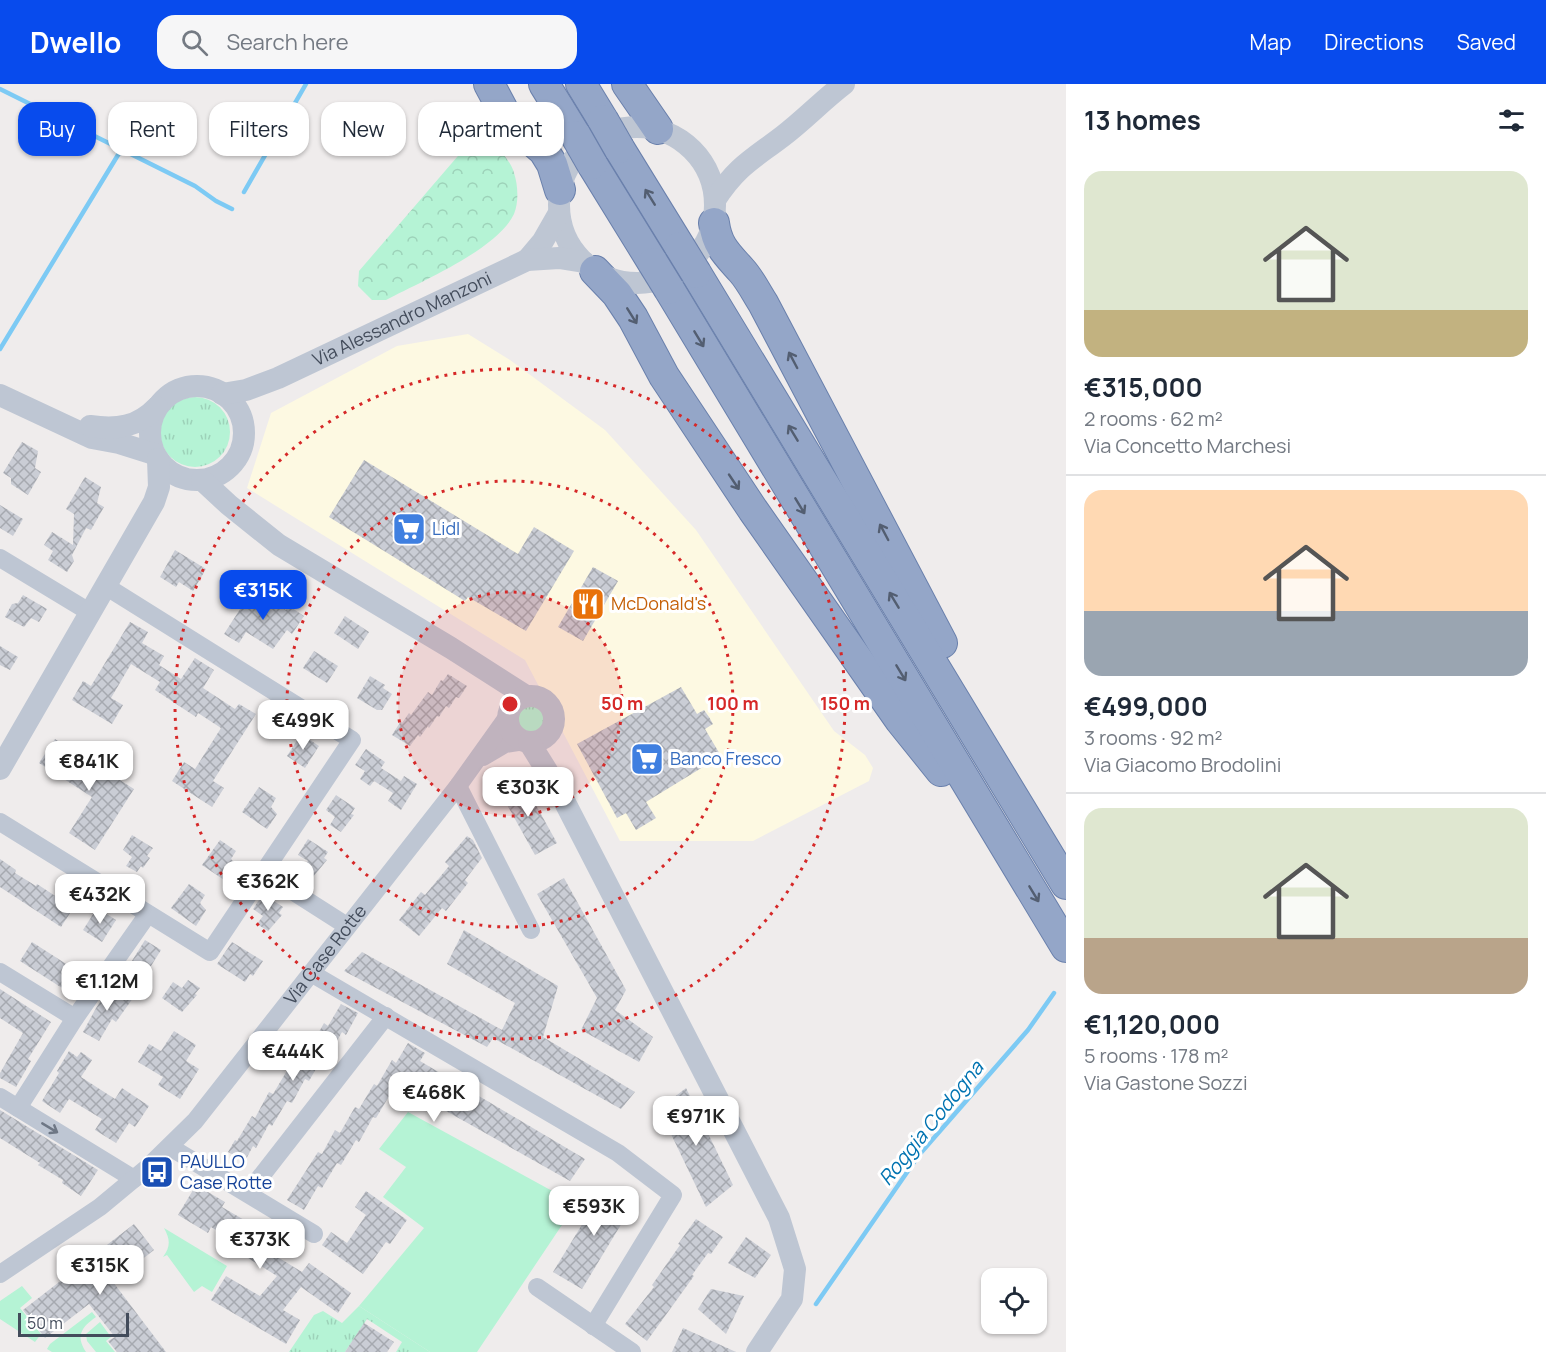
<!DOCTYPE html>
<html lang="en">
<head>
<meta charset="utf-8">
<style>
	:root { --surface:#fff; --page:#f6f6f7; --text:#1f2937; --muted:#747a83; --line:#e0e1e3; --accent:#084bed }
	body { margin:0; font-family:Manrope,sans-serif; background:var(--page); color:var(--text); height:100vh; display:flex; flex-direction:column; font-size:22px; white-space:nowrap }
	* { box-sizing:border-box; margin:0 }
	p { font-size:20px; color:var(--muted) }
	.icon { flex:none; width:33px; height:33px; fill:none; stroke:currentColor; stroke-width:2; stroke-linecap:round; stroke-linejoin:round }
	.map { position:relative; flex:1; overflow:hidden }
	.panel { display:flex; flex-direction:column; background:var(--surface); width:480px }
	.panel>* { flex:none }
	.guide { position:absolute; left:18px; top:18px; width:570px; height:54px; display:flex; gap:12px }
	.buttons { position:absolute; left:981px; top:1184px; display:grid; gap:12px }
	.buttons a { display:grid; place-items:center; width:66px; height:66px; border-radius:12px; background:var(--surface); box-shadow:0 2px 4px #0004; font-size:30px }
	.scale { position:absolute; left:18px; bottom:15px; width:111px; box-sizing:border-box; padding-left:6px; border:3px solid #434c5b; border-top:0; font-size:16px; line-height:21px; white-space:nowrap; color:#434c5b; -webkit-text-stroke:4px #fff; paint-order:stroke }
	.price { position:absolute; translate:-50% -51px; padding:0 14px; border-radius:12px; background:#fff; color:#222; font-size:20px; line-height:39px; filter:drop-shadow(0 2px 3px #0008) }
	.price::after { content:''; position:absolute; left:50%; top:36px; width:18px; height:14px; margin-left:-9px; background:inherit; clip-path:polygon(0 0,100% 0,50% 100%) }
	.price.selected { background:var(--accent); color:#fff }
	ul { padding:0; list-style:none }
	li { display:grid; align-content:center; gap:12px; height:318px; padding:0 18px }
	li+li { border-top:2px solid var(--line) }
	li span { display:grid; place-items:center; height:186px; border-radius:18px; color:#555 }
	li>.icon { margin-inline-start:auto }
	span .icon { width:108px; height:108px; fill:#fffc; stroke-width:1 }
	li b { font-size:26px }
	h2 { display:flex; justify-content:space-between; align-items:center; height:72px; padding:0 18px; font-size:26px }
	.chip { padding:0 21px; border-radius:18px; background:var(--surface); box-shadow:0 2px 4px #0004; font-size:21px; line-height:54px }
	.chip.selected { background:var(--accent); color:#fff }
	header { display:flex; align-items:center; gap:36px; box-sizing:border-box; height:84px; padding:0 30px; background:var(--accent); color:#fff }
	header strong { font-size:28px }
	nav { display:flex; gap:33px; margin-inline-start:auto; font-size:21px }
	.search { width:420px; height:54px; background:var(--page); display:flex; align-items:center; gap:15px; box-sizing:border-box; padding:0 21px; border-radius:18px; color:var(--muted); font-size:22px }
	main { display:flex; flex:1; min-height:0 }
	.map>svg:first-child { display:block }
	.commercial { fill:#fdf9e2 }
	.grass { fill:url(#grass-tufts) }
	.forest { fill:url(#forest-crowns) }
	.green { fill:#b5f3d5 }
	.lines { fill:none; stroke-linecap:round; stroke-linejoin:round }
	.stream { stroke:#7dcaf4; stroke-width:4.5 }
	.building { fill:url(#building-cross-hatch) }
	.trunk-casing { stroke:#6a80ac; stroke-width:32 }
	.minor { stroke:#bec6d3; stroke-width:18 }
	.tertiary { stroke:#bec6d3; stroke-width:22 }
	.trunk { stroke:#94a6c8; stroke-width:30 }
	.trunk-bridge-casing { stroke:#6a80ac; stroke-width:32; stroke-linecap:butt }
	.trunk-bridge { stroke:#94a6c8; stroke-width:30 }
	.oneway { stroke:#535e71 }
	.oneway2 { stroke:#6e7785 }
	.ring { fill:none; stroke:#d62828; stroke-width:3; stroke-dasharray:3 6 }
	.labels { text-anchor:middle; stroke-width:6; stroke-linejoin:round; paint-order:stroke }
	.street-label { font-size:18px; fill:#434c5b; stroke:#fff }
	.shop-label { font-size:18px; fill:#366cbe; stroke:#fff; text-anchor:start }
	.food-label { font-size:18px; fill:#c56008; stroke:#fff; text-anchor:start }
	.transit-label { font-size:18px; fill:#164399; stroke:#fff; text-anchor:start }
	.water-label { font-size:20px; font-style:italic; fill:#0073b1; stroke:#fff }
	.centre { fill:#d62828; stroke:#fff; stroke-width:3 }
	.ring-label { font-size:18px; text-anchor:middle; font-weight:bold; fill:#d62828; stroke:#fff; stroke-width:6; stroke-linejoin:round; paint-order:stroke }
</style>
</head>
<body>
<header>
<strong>Dwello</strong>
<div class="search"><svg class="icon" aria-label="search" viewBox="0 0 24 24"><circle cx="10" cy="10" r="6"/><path d="M15 15l6 6"/></svg>Search here</div>
<nav><a>Map</a><a>Directions</a><a>Saved</a></nav>
</header>
<main>
<div class="map">
<svg width="1066" height="1268" viewBox="0 0 1066 1268">
	<defs>
		<pattern id="grass-tufts" width="24" height="20" patternUnits="userSpaceOnUse" patternTransform="scale(1.5)"><rect width="24" height="20" fill="#b5f3d5"/><path d="M3 7l-1-3M5 7V3M7 7l1-3M15 17l-1-3M17 17v-4M19 17l1-3" fill="none" stroke="#9dd2b9"/></pattern>
		<pattern id="forest-crowns" width="20" height="18" patternUnits="userSpaceOnUse" patternTransform="scale(1.5)"><rect width="20" height="18" fill="#b5f3d5"/><path d="M2 6a3 3 0 1 1 6 0M12 15a3 3 0 1 1 6 0" fill="none" stroke="#9dd2b9"/></pattern>
		<pattern id="building-cross-hatch" width="8" height="8" patternUnits="userSpaceOnUse" patternTransform="scale(1.5)"><rect width="8" height="8" fill="#cacdd5"/><path d="M0 0l8 8M0 8l8-8" fill="none" stroke="#a6a9b0"/></pattern>
	</defs>
	<rect width="100%" height="100%" fill="#efecec"/>
	<polygon class="commercial" points="468,250 510,276 605,346 696,446 834,647 865,671 873,684 869,697 753,757 620,757 525,576 247,404 271,329 397,262"/>
	<g class="grass">
		<circle cx="195" cy="348" r="35"/>
		<circle cx="529" cy="634" r="15"/>
		<polygon points="359,1222 430,1268 396,1268 402,1258 367,1235 345,1268 289,1268 314,1231 323,1227 342,1239"/>
	</g>
	<path class="forest" d="M482,44C491,56 511,76 514,89C518,101 519,118 514,130C498,165 420,198 386,216H372L358,202L359,187Z"/>
	<g class="green">
		<polygon points="408,1028 576,1120 477,1268 430,1268 359,1222 424,1144 383,1113 406,1083 379,1065"/>
		<path d="M164,1144L227,1182L212,1208L202,1202L194,1208L167,1171L163,1173C171,1162 170,1155 164,1144Z"/>
		<polygon points="22,1202 32,1214 20,1224 41,1250 35,1258 0,1235 0,1217"/>
		<path d="M92,1228L96,1233C82,1243 75,1251 86,1268H52L47,1265L50,1260Z"/>
		<polygon points="100,1238 111,1253 106,1257 115,1268 96,1268 87,1257 86,1250"/>
	</g>
	<g class="lines">
		<g class="stream">
			<polyline points="0,5 195,102 216,117 232,125"/>
			<polyline points="244,108 306,0"/>
			<polyline points="0,265 121,66"/>
			<polyline points="816,1220 919,1071 1028,946 1054,909"/>
		</g>
	</g>
	<g class="building">
		<polygon points="22,358 38,367 35,384 41,388 28,411 11,400 11,394 3,389"/>
		<polygon points="364,376 518,470 534,443 574,467 526,547 468,513 465,517 329,433"/>
		<polygon points="85,393 101,403 97,419 104,423 91,446 86,444 72,471 74,477 67,488 48,476 53,467 44,461 52,448 73,461 74,430 66,425"/>
		<polygon points="0,421 23,435 13,452 0,444"/>
		<polygon points="175,466 206,485 193,507 179,498 176,503 160,493"/>
		<polygon points="593,483 618,497 583,557 558,543"/>
		<polygon points="253,505 286,526 289,522 304,532 292,550 287,546 273,565 246,548 239,559 224,550"/>
		<polygon points="23,511 47,525 39,538 31,534 24,543 5,533 12,520 18,519"/>
		<polygon points="345,532 369,548 358,565 334,549"/>
		<polygon points="130,538 148,548 142,559 164,572 159,581 181,595 195,574 214,586 203,604 235,625 239,620 256,630 213,697 224,704 212,723 172,697 184,678 195,685 221,644 198,629 196,633 155,606 160,598 131,580 111,614 123,621 112,640 72,616 83,597 91,602"/>
		<polygon points="0,562 18,573 10,586 0,581"/>
		<polygon points="314,567 338,582 327,599 303,584"/>
		<polygon points="448,590 467,602 459,614 456,613 449,624 446,622 439,633 437,632 429,644 428,642 420,653 418,651 410,662 392,651 401,637 402,639 409,629 411,631 428,608 432,611 441,596 443,597"/>
		<polygon points="370,592 385,601 383,604 392,610 382,626 377,626 357,614"/>
		<polygon points="681,603 697,630 704,626 709,633 713,640 705,645 721,672 646,718 656,734 636,746 626,729 617,734 577,660"/>
		<polygon points="301,650 319,662 305,684 287,672"/>
		<polygon points="55,655 134,705 95,766 69,749 92,713 39,679"/>
		<polygon points="366,665 385,678 381,684 401,697 404,692 417,700 401,726 388,717 393,709 374,697 370,702 360,695 365,687 355,681"/>
		<polygon points="522,696 557,759 535,771 500,708"/>
		<polygon points="259,703 276,714 271,723 277,730 267,745 242,728"/>
		<polygon points="336,711 355,724 351,730 354,731 341,748 330,741 335,733 326,726"/>
		<polygon points="132,751 153,764 147,772 150,774 143,784 141,782 137,788 126,782 132,773 123,766"/>
		<polygon points="467,752 473,756 482,774 465,796 468,799 446,827 442,824 419,852 399,836 421,808 425,811 449,782 445,778"/>
		<polygon points="308,755 328,768 324,774 327,776 313,793 302,785 308,777 298,771"/>
		<polygon points="220,756 236,767 231,775 238,782 227,798 202,781"/>
		<polygon points="0,775 16,786 15,789 36,802 37,800 66,819 65,821 72,826 61,843 0,803"/>
		<polygon points="564,794 626,906 615,926 653,953 639,978 581,946 597,914 537,810"/>
		<polygon points="189,800 205,811 200,819 206,826 196,842 171,824"/>
		<polygon points="263,810 283,823 279,829 282,831 268,847 257,840 263,832 253,825"/>
		<polygon points="97,824 116,836 102,858 83,846"/>
		<polygon points="464,846 558,902 543,953 635,1008 621,1025 493,954 487,963 344,887 362,868 502,946 515,919 447,880"/>
		<polygon points="145,856 161,866 146,890 130,880"/>
		<polygon points="32,858 74,885 62,904 20,877"/>
		<polygon points="232,858 263,877 253,892 250,890 245,898 217,880"/>
		<polygon points="188,896 200,904 195,910 197,911 182,928 162,914 173,898 182,904"/>
		<polygon points="112,900 133,914 116,938 112,935 99,957 83,948 96,924"/>
		<polygon points="0,905 51,938 28,975 31,977 16,1003 0,994 0,989 23,949 0,934"/>
		<polygon points="341,920 358,929 346,951 342,948 328,973 324,971 309,997 305,995 292,1019 287,1017 272,1042 269,1040 256,1064 253,1062 245,1077 228,1068 235,1056 237,1057 252,1032 255,1034 269,1008 273,1010 288,985 292,988 307,962 310,964 324,939 328,942"/>
		<polygon points="174,947 196,961 186,977 199,985 180,1015 158,1001 163,993 138,978 149,960 161,967"/>
		<polygon points="408,959 425,969 420,977 585,1075 570,1097 400,1001 394,1011 391,1009 376,1034 373,1033 359,1058 356,1056 341,1081 337,1079 322,1104 318,1102 304,1126 287,1116 318,1068 322,1070 335,1046 340,1049 355,1023 359,1025 374,1000 377,1002 392,976 396,979"/>
		<polygon points="69,967 77,973 81,968 92,976 81,993 115,1015 122,1004 149,1022 135,1043 129,1039 116,1059 95,1046 102,1035 69,1015 60,1029 42,1017 59,989 57,987"/>
		<polygon points="686,1004 733,1101 706,1123 659,1025"/>
		<polygon points="0,1026 98,1086 81,1112 62,1099 63,1096 38,1081 40,1079 0,1054"/>
		<polygon points="196,1101 225,1118 222,1123 251,1140 253,1136 281,1153 271,1169 302,1188 309,1179 351,1209 338,1229 301,1203 283,1226 300,1236 286,1260 211,1216 226,1192 260,1212 277,1192 232,1164 236,1158 211,1143 208,1149 178,1131"/>
		<polygon points="605,1103 637,1114 582,1205 553,1188"/>
		<polygon points="366,1107 407,1136 390,1160 386,1158 363,1190 322,1161 331,1148 347,1159 366,1131 355,1123"/>
		<polygon points="696,1135 723,1153 711,1170 708,1169 692,1191 694,1192 647,1257 625,1240 654,1203 652,1201 680,1161 678,1160"/>
		<polygon points="134,1140 154,1166 113,1198 166,1268 117,1268 108,1257 115,1253 89,1220 45,1254 23,1226"/>
		<polygon points="746,1153 771,1171 755,1194 728,1179"/>
		<polygon points="711,1205 744,1212 726,1250 698,1225"/>
		<polygon points="364,1239 394,1258 387,1268 345,1268"/>
		<polygon points="683,1244 736,1268 672,1268"/>
	</g>
	<g class="lines">
		<g class="trunk-casing">
			<g id="trunk">
				<polyline points="489,0 504,28 515,42 544,67 552,80 560,106"/>
				<polyline points="544,0 576,52"/>
				<polyline points="581,0 603,36"/>
				<polyline points="627,0 658,45"/>
				<polyline points="619,64 680,163"/>
				<polyline points="592,80 653,179"/>
				<path d="M714,139C717,162 727,170 742,187C750,196 756,208 763,219L942,559"/>
				<polyline points="595,187 617,210 633,234 664,292 753,426 900,636 941,687"/>
				<polyline points="696,189 1066,800"/>
				<polyline points="669,205 1066,863"/>
			</g>
		</g>
		<g class="minor">
			<polyline points="0,474 91,529"/>
			<polyline points="483,673 505,660 524,657"/>
			<polyline points="458,702 531,846"/>
			<polyline points="0,738 210,868 352,656 107,503"/>
			<polyline points="264,789 347,842"/>
			<polyline points="0,888 75,934"/>
			<polyline points="311,889 618,1069 673,1111 593,1242"/>
			<polyline points="0,1013 134,1095"/>
			<polyline points="18,1024 75,934 148,830"/>
			<polyline points="170,1063 314,1150"/>
			<polyline points="248,1109 386,932"/>
			<path id="s1" d="M0,1190L100,1123L147,1084L195,1037L458,702L508,632"/>
			<polyline points="537,1203 632,1268"/>
		</g>
		<g class="tertiary">
			<circle cx="637" cy="121" r="78"/>
			<path d="M715,116C737,82 753,75 783,52C804,36 823,16 844,0"/>
			<polyline points="527,176 543,157 559,129"/>
			<circle cx="197" cy="349" r="47"/>
			<path id="s2" d="M222,310L246,306L278,294L527,176L559,174L584,178"/>
			<polyline points="0,311 92,354 119,359 154,370"/>
			<path d="M90,342C117,346 138,343 157,323"/>
			<polyline points="202,396 229,421 279,461 451,564 526,612"/>
			<circle cx="531" cy="635" r="23"/>
			<polyline points="529,658 557,703 779,1134 795,1185 792,1215 757,1268"/>
			<polyline points="0,685 154,418 159,403 158,375"/>
		</g>
		<use href="#trunk" class="trunk"/>
		<g class="trunk-bridge-casing">
			<g id="trunk-bridge">
				<polyline points="603,36 619,64"/>
				<polyline points="576,52 592,80"/>
				<polyline points="680,163 696,189"/>
				<polyline points="653,179 669,205"/>
			</g>
		</g>
		<use href="#trunk-bridge" class="trunk-bridge"/>
	</g>
	<defs><path id="oneway-shaft" d="M-6 0H5M1.5-3L5.5 0L1.5 3" fill="none" stroke-width="1.6" stroke-linecap="round" stroke-linejoin="round" transform="scale(1.5)"/></defs>
	<g class="oneway">
		<use href="#oneway-shaft" transform="translate(650 113) rotate(-122)"/>
		<use href="#oneway-shaft" transform="translate(632 232) rotate(58)"/>
		<use href="#oneway-shaft" transform="translate(699 255) rotate(59)"/>
		<use href="#oneway-shaft" transform="translate(793 276) rotate(-118)"/>
		<use href="#oneway-shaft" transform="translate(793 349) rotate(-121)"/>
		<use href="#oneway-shaft" transform="translate(734 398) rotate(56)"/>
		<use href="#oneway-shaft" transform="translate(800 422) rotate(59)"/>
		<use href="#oneway-shaft" transform="translate(884 448) rotate(-118)"/>
		<use href="#oneway-shaft" transform="translate(894 516) rotate(-121)"/>
		<use href="#oneway-shaft" transform="translate(901 589) rotate(59)"/>
		<use href="#oneway-shaft" transform="translate(1034 810) rotate(59)"/>
	</g>
	<use class="oneway2" href="#oneway-shaft" transform="translate(50 1044) rotate(31)"/>
	<circle cx="510" cy="620" r="112" fill="#d62828" fill-opacity=".12"/>
	<g class="ring">
		<circle cx="510" cy="620" r="112"/>
		<circle cx="510" cy="620" r="223"/>
		<circle cx="510" cy="620" r="335"/>
	</g>
	<defs>
		<g id="supermarket-square" transform="scale(1.725)"><rect x="-9" y="-9" width="18" height="18" rx="4" fill="#3f7fe0" stroke="#fff"/><path d="M-6-5.5h2.5l.6 2H6L4.5 2H-2.5L-4.4-4H-6ZM-1.5 3.2a1.3 1.3 0 1 0 .1 0ZM3 3.2a1.3 1.3 0 1 0 .1 0Z" fill="#fff"/></g>
		<g id="restaurant-square" transform="scale(1.725)"><rect x="-9" y="-9" width="18" height="18" rx="4" fill="#e8710a" stroke="#fff"/><path d="M-5-6h1v4h1v-4h1v4h1v-4h1v5L-1.5 .5V6h-2V.5L-5-1ZM5-6V6H3V1.5H1.5Q1.5-4 5-6Z" fill="#fff"/></g>
		<g id="bus-square" transform="scale(1.725)"><rect x="-9" y="-9" width="18" height="18" rx="4" fill="#1a4fb4" stroke="#fff"/><path d="M-5-6H5V4H4V6H2V4H-2V6H-4V4H-5ZM-3.5-4V0h7V-4ZM-3.5 1.2v1.5H-2V1.2ZM2 1.2v1.5H3.5V1.2Z" fill="#fff"/></g>
	</defs>
	<g fill-rule="evenodd">
		<use href="#supermarket-square" x="409" y="445"/>
		<use href="#restaurant-square" x="588" y="520"/>
		<use href="#supermarket-square" x="647" y="675"/>
		<use href="#bus-square" x="157" y="1088"/>
	</g>
	<g class="labels">
		<g class="street-label">
			<text dy="6" stroke="none"><textPath href="#s2" startOffset="196">Via Alessandro Manzoni</textPath></text>
			<text dy="6" stroke="none"><textPath href="#s1" startOffset="460">Via Case Rotte</textPath></text>
		</g>
		<g class="shop-label">
			<text x="432" y="451">Lidl</text>
			<text x="670" y="681">Banco Fresco</text>
		</g>
		<g class="food-label">
			<text x="611" y="526">McDonald's</text>
		</g>
		<g class="transit-label">
			<text x="180" y="1084">PAULLO<tspan x="180" dy="21">Case Rotte</tspan></text>
		</g>
		<g class="water-label">
			<text transform="translate(931 1039) rotate(-51)" y="7">Roggia Codogna</text>
		</g>
	</g>
	<circle cx="510" cy="620" r="9" class="centre"/>
	<g class="ring-label">
		<text x="622" y="626">50 m</text>
		<text x="733" y="626">100 m</text>
		<text x="845" y="626">150 m</text>
	</g>
</svg>
<div class="buttons">
<a><svg class="icon" aria-label="locate" viewBox="0 0 24 24"><circle cx="12" cy="12" r="6"/><path d="M12 2v4M12 18v4M2 12h4M18 12h4"/></svg></a>
</div>
<div class="scale">50 m</div>
<b class="price selected" style="left:263px;top:537px">€315K</b>
<b class="price" style="left:303px;top:667px">€499K</b>
<b class="price" style="left:89px;top:708px">€841K</b>
<b class="price" style="left:528px;top:734px">€303K</b>
<b class="price" style="left:268px;top:828px">€362K</b>
<b class="price" style="left:100px;top:841px">€432K</b>
<b class="price" style="left:107px;top:928px">€1.12M</b>
<b class="price" style="left:293px;top:998px">€444K</b>
<b class="price" style="left:434px;top:1039px">€468K</b>
<b class="price" style="left:696px;top:1063px">€971K</b>
<b class="price" style="left:594px;top:1153px">€593K</b>
<b class="price" style="left:260px;top:1186px">€373K</b>
<b class="price" style="left:100px;top:1212px">€315K</b>
<div class="guide">
<a class="chip selected">Buy</a>
<a class="chip">Rent</a>
<a class="chip">Filters</a>
<a class="chip">New</a>
<a class="chip">Apartment</a>
</div>
</div>
<section class="panel">
<h2>13 homes<svg class="icon" aria-label="filters" viewBox="0 0 24 24"><path d="M4 7h16M4 17h16"/><circle cx="9" cy="7" r="2"/><circle cx="15" cy="17" r="2"/></svg></h2>
<ul>
<li><span style="background:linear-gradient(#dfe7d0 75%,#c2b280 0)"><svg class="icon" aria-label="home" viewBox="0 0 24 24"><path d="M3 11l9-7 9 7M6 9v11h12V9"/></svg></span><div><b>€315,000</b><p>2 rooms · 62 m²</p><p>Via Concetto Marchesi</p></div></li>
<li><span style="background:linear-gradient(#ffd9b3 65%,#9aa5b1 0)"><svg class="icon" aria-label="home" viewBox="0 0 24 24"><path d="M3 11l9-7 9 7M6 9v11h12V9"/></svg></span><div><b>€499,000</b><p>3 rooms · 92 m²</p><p>Via Giacomo Brodolini</p></div></li>
<li><span style="background:linear-gradient(#dfe7d0 70%,#b9a48a 0)"><svg class="icon" aria-label="home" viewBox="0 0 24 24"><path d="M3 11l9-7 9 7M6 9v11h12V9"/></svg></span><div><b>€1,120,000</b><p>5 rooms · 178 m²</p><p>Via Gastone Sozzi</p></div></li>
</ul>
</section>
</main>
</body>
</html>
